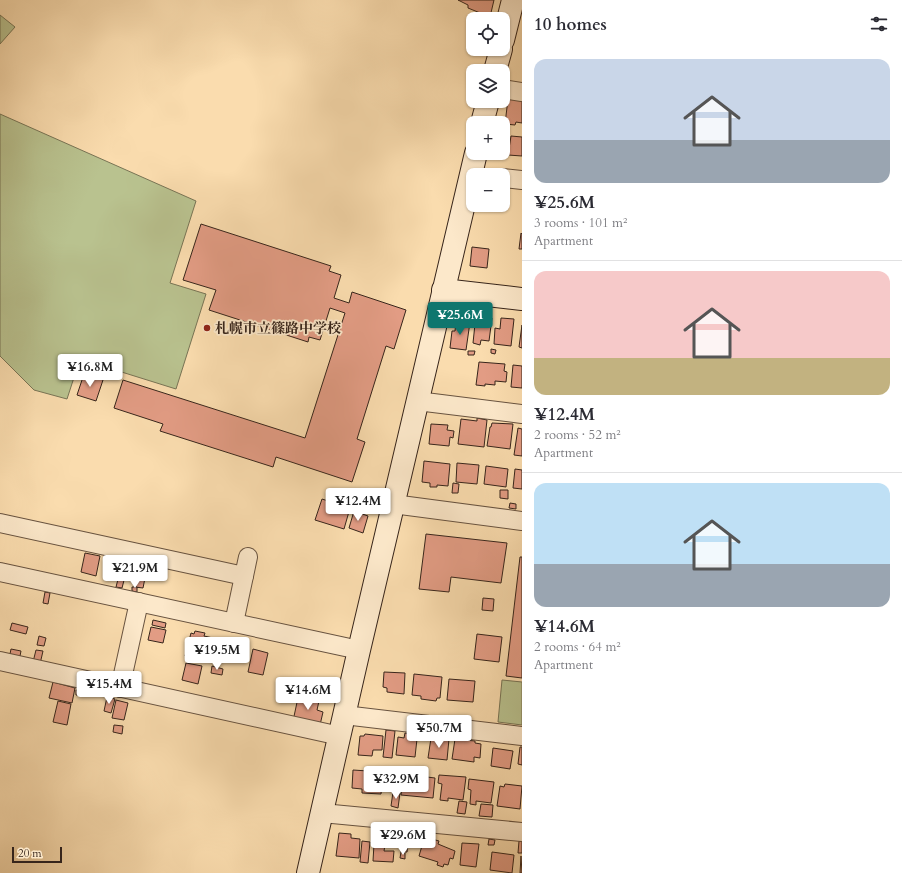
<!DOCTYPE html>
<html lang="en">
<head>
<meta charset="utf-8">
<style>
	:root { --surface:#fff; --page:#f2f2f3; --text:#2b2b33; --muted:#7c7c81; --line:#e1e1e2; --accent:#0f766e }
	body { margin:0; font-family:Cardo,"Noto Serif JP",serif; background:var(--page); color:var(--text); height:100vh; display:flex; flex-direction:column; font-size:15px; white-space:nowrap }
	* { box-sizing:border-box; margin:0 }
	p { font-size:13px; color:var(--muted) }
	.icon { flex:none; width:22px; height:22px; fill:none; stroke:currentColor; stroke-width:2; stroke-linecap:round; stroke-linejoin:round }
	.map { position:relative; flex:1; overflow:hidden }
	.side { display:flex; flex-direction:column; background:var(--surface); width:380px }
	.side>* { flex:none }
	.controls { position:absolute; left:466px; top:12px; display:grid; gap:8px }
	.controls a { display:grid; place-items:center; width:44px; height:44px; border-radius:8px; background:var(--surface); box-shadow:0 1px 3px #0004; font-size:20px }
	.scale { position:absolute; left:12px; bottom:10px; width:50px; box-sizing:border-box; padding-left:4px; border:2px solid #37251b; border-top:0; font-size:11px; line-height:14px; white-space:nowrap; color:#37251b; -webkit-text-stroke:3px #fce8ca; paint-order:stroke }
	.price { position:absolute; translate:-50% -34px; padding:0 9px; border-radius:4px; background:#fff; color:#222; font-size:13px; line-height:26px; filter:drop-shadow(0 1px 2px #0008) }
	.price::after { content:''; position:absolute; left:50%; top:24px; width:12px; height:9px; margin-left:-6px; background:inherit; clip-path:polygon(0 0,100% 0,50% 100%) }
	.price.selected { background:var(--accent); color:#fff }
	ul { padding:0; list-style:none }
	li { display:grid; align-content:center; gap:8px; height:212px; padding:0 12px }
	li+li { border-top:1px solid var(--line) }
	li span { display:grid; place-items:center; height:124px; border-radius:12px; color:#555 }
	li>.icon { margin-inline-start:auto }
	span .icon { width:72px; height:72px; fill:#fffc; stroke-width:1 }
	li b { font-size:17px }
	h2 { display:flex; justify-content:space-between; align-items:center; height:48px; padding:0 12px; font-size:17px }
	main { display:flex; flex:1; min-height:0 }
	.map>svg:first-child { display:block }
	.green { fill:#b9c28f; stroke:#787455 }
	.building { fill:#e29c84; stroke:#37251b }
	.lines { fill:none; stroke-linecap:round; stroke-linejoin:round }
	.street-casing { stroke:#685340; stroke-width:20 }
	.secondary-casing { stroke:#37251b; stroke-width:24 }
	.street { stroke:#fce8ca; stroke-width:18 }
	.secondary { stroke:#fce8ca; stroke-width:22 }
	.poi-dot { fill:#8f2418; stroke:#fce8ca; stroke-width:1.5 }
	.labels { text-anchor:middle; stroke-width:3.5; stroke-linejoin:round; paint-order:stroke }
	.poi-label { font-size:14px; font-weight:bold; fill:#37251b; stroke:#fce8ca; text-anchor:start }
</style>
</head>
<body>
<main>
<div class="map">
<svg width="522" height="873" viewBox="0 0 522 873">
	<rect width="100%" height="100%" fill="#fadcae"/>
	<filter id="stains"><feTurbulence type="fractalNoise" baseFrequency=".005" numOctaves="4"/><feColorMatrix values="0 0 0 0 .2 0 0 0 0 .09 0 0 0 0 .02 0 0 0 .5 -.17"/></filter>
	<radialGradient id="worn" r=".72"><stop offset=".6" stop-color="#630" stop-opacity="0"/><stop offset="1" stop-color="#630" stop-opacity=".3"/></radialGradient>
	<g class="green">
		<polygon points="0,15 15,27 0,44"/>
		<polygon points="0,114 196,201 170,283 206,294 176,389 80,359 67,399 34,390 0,356"/>
		<polygon points="502,680 522,682 522,725 498,722"/>
	</g>
	<g class="building">
		<polygon points="458,0 494,0 490,17 468,8 468,5"/>
		<polygon points="508,99 522,100 522,123 516,122 515,125 505,124"/>
		<polygon points="511,136 522,137 522,156 508,155"/>
		<polygon points="201,224 331,266 329,271 341,275 334,298 349,303 352,292 406,310 394,349 386,346 357,439 365,442 352,482 276,457 273,467 160,431 163,424 114,408 123,380 305,438 345,313 330,308 320,340 309,337 308,342 209,310 216,290 183,280"/>
		<polygon points="521,233 522,234 522,249 519,249"/>
		<polygon points="472,247 489,249 487,268 470,266"/>
		<polygon points="480,316 492,318 489,341 481,340 480,345 473,343 475,324 479,325"/>
		<polygon points="501,318 514,319 511,346 494,344 495,328 500,329"/>
		<polygon points="460,321 470,322 466,350 450,348 452,331 455,331 456,322 460,322"/>
		<polygon points="522,325 522,348 519,347"/>
		<polygon points="491,349 496,350 495,354 491,353"/>
		<polygon points="468,351 475,351 474,355 468,355"/>
		<polygon points="479,362 505,364 504,371 507,372 506,382 495,381 495,385 485,384 485,386 476,385"/>
		<polygon points="513,365 522,366 522,388 511,387"/>
		<polygon points="84,374 103,380 96,401 77,395"/>
		<polygon points="477,418 487,420 484,447 458,444 461,419 477,421"/>
		<polygon points="492,423 513,424 510,449 487,446 490,427 491,427"/>
		<polygon points="431,424 448,425 447,430 454,431 453,438 450,437 449,446 429,444"/>
		<polygon points="518,428 522,429 522,456 514,455"/>
		<polygon points="424,461 450,464 448,486 437,485 437,487 430,487 430,483 422,482"/>
		<polygon points="457,463 479,465 477,484 456,482"/>
		<polygon points="486,466 508,469 506,487 484,484"/>
		<polygon points="515,469 522,470 522,489 513,488"/>
		<polygon points="453,483 459,484 458,493 452,493"/>
		<polygon points="500,490 508,490 508,499 500,498"/>
		<polygon points="322,499 350,508 344,529 315,520"/>
		<polygon points="510,503 516,504 516,509 509,508"/>
		<polygon points="354,511 368,516 363,533 349,528"/>
		<polygon points="426,534 507,543 501,583 451,577 449,592 419,589"/>
		<polygon points="85,553 100,556 96,576 81,572"/>
		<polygon points="520,557 522,557 522,678 506,676"/>
		<polygon points="123,560 129,561 122,588 116,587"/>
		<polygon points="151,566 156,567 155,572 150,571"/>
		<polygon points="137,576 145,578 143,588 135,587"/>
		<polygon points="132,587 137,587 137,592 132,591"/>
		<polygon points="45,592 50,593 48,604 43,603"/>
		<polygon points="483,598 494,599 493,611 482,610"/>
		<polygon points="153,620 166,623 165,628 152,625"/>
		<polygon points="12,623 28,627 26,634 10,630"/>
		<polygon points="151,627 166,630 163,643 148,640"/>
		<polygon points="195,631 205,633 204,636 213,638 208,662 185,656 191,633 194,634"/>
		<polygon points="477,634 502,637 499,662 474,659"/>
		<polygon points="39,636 46,638 44,646 37,645"/>
		<polygon points="11,649 21,651 19,661 9,659"/>
		<polygon points="253,649 268,653 263,675 248,672"/>
		<polygon points="36,650 43,651 40,664 33,662"/>
		<polygon points="186,663 202,666 198,684 182,680"/>
		<polygon points="212,666 223,669 222,675 211,673"/>
		<polygon points="384,672 405,673 404,694 387,692 387,688 383,687"/>
		<polygon points="414,674 442,677 440,698 437,698 436,701 421,699 421,696 412,695"/>
		<polygon points="449,679 475,681 473,702 447,700"/>
		<polygon points="53,682 75,688 72,703 49,698"/>
		<polygon points="76,690 86,692 85,696 76,695"/>
		<polygon points="299,693 310,695 310,699 319,701 317,710 323,712 320,725 293,721"/>
		<polygon points="107,697 115,699 111,713 104,711"/>
		<polygon points="116,700 128,703 124,720 112,718"/>
		<polygon points="58,701 71,704 67,725 53,722"/>
		<polygon points="114,725 123,726 122,734 113,732"/>
		<polygon points="386,730 395,731 392,758 383,757"/>
		<polygon points="405,733 410,734 409,738 417,739 415,757 396,755 398,737 404,738"/>
		<polygon points="365,734 383,736 382,750 373,750 372,756 358,755 360,736 364,736"/>
		<polygon points="431,738 449,739 447,760 428,758"/>
		<polygon points="455,739 475,741 475,743 481,744 480,758 474,757 474,762 452,759"/>
		<polygon points="520,747 522,747 522,765 518,764"/>
		<polygon points="493,748 513,751 510,769 491,766"/>
		<polygon points="353,770 383,772 381,794 362,793 362,789 352,788"/>
		<polygon points="403,774 435,778 433,798 401,795"/>
		<polygon points="439,775 466,777 463,800 448,798 448,801 440,800 442,784 438,783"/>
		<polygon points="469,779 494,782 491,803 476,801 476,805 470,804 471,790 468,789"/>
		<polygon points="505,784 522,786 520,809 497,806 500,786 504,787"/>
		<polygon points="393,792 400,793 398,808 391,806"/>
		<polygon points="459,801 467,802 465,814 457,813"/>
		<polygon points="481,804 493,805 492,817 479,816"/>
		<polygon points="374,829 379,829 378,842 372,841"/>
		<polygon points="387,830 395,830 394,844 386,843"/>
		<polygon points="339,833 351,834 351,838 360,839 359,858 336,856"/>
		<polygon points="404,835 409,836 407,852 401,852"/>
		<polygon points="428,838 439,841 438,844 455,851 453,859 450,858 448,865 444,864 443,867 437,865 438,862 419,856 424,839 428,840"/>
		<polygon points="489,839 495,840 494,845 488,845"/>
		<polygon points="362,841 370,842 368,863 360,862"/>
		<polygon points="519,841 522,841 522,853 518,853"/>
		<polygon points="462,843 479,844 476,867 460,865"/>
		<polygon points="374,844 385,845 384,851 394,851 393,862 373,861"/>
		<polygon points="401,852 405,853 405,859 400,858"/>
		<polygon points="492,852 514,855 512,873 490,870"/>
		<polygon points="521,856 522,873 520,873"/>
	</g>
	<g class="lines">
		<g class="street-casing">
			<g id="street">
				<polyline points="503,89 522,92"/>
				<polyline points="503,178 522,180"/>
				<polyline points="417,401 522,414"/>
				<polyline points="393,504 522,521"/>
				<polyline points="0,523 244,576"/>
				<polyline points="0,572 359,650"/>
				<polyline points="234,623 248,557"/>
				<polyline points="0,661 340,736"/>
				<polyline points="120,688 139,602"/>
				<polyline points="344,715 522,736"/>
				<polyline points="322,813 522,832"/>
			</g>
		</g>
		<g class="secondary-casing">
			<g id="secondary">
				<polyline points="503,40 513,0"/>
				<polyline points="495,71 501,49"/>
				<polyline points="482,123 488,101"/>
				<polyline points="443,290 522,299"/>
				<polyline points="308,873 359,650 476,153"/>
			</g>
		</g>
		<use href="#street" class="street"/>
		<use href="#secondary" class="secondary"/>
	</g>
	<circle class="poi-dot" cx="207" cy="328" r="4"/>
	<g class="labels">
		<g class="poi-label">
			<text x="215" y="333">札幌市立篠路中学校</text>
		</g>
	</g>
	<rect width="100%" height="100%" filter="url(#stains)"/>
	<rect width="100%" height="100%" fill="url(#worn)"/>
</svg>
<div class="controls">
<a><svg class="icon" aria-label="locate" viewBox="0 0 24 24"><circle cx="12" cy="12" r="6"/><path d="M12 2v4M12 18v4M2 12h4M18 12h4"/></svg></a>
<a><svg class="icon" aria-label="layers" viewBox="0 0 24 24"><path d="M12 4l9 5-9 5-9-5zM3 14l9 5 9-5"/></svg></a>
<a>+</a>
<a>−</a>
</div>
<div class="scale">20 m</div>
<b class="price selected" style="left:460px;top:336px">¥25.6M</b>
<b class="price" style="left:90px;top:388px">¥16.8M</b>
<b class="price" style="left:358px;top:522px">¥12.4M</b>
<b class="price" style="left:135px;top:589px">¥21.9M</b>
<b class="price" style="left:217px;top:671px">¥19.5M</b>
<b class="price" style="left:109px;top:705px">¥15.4M</b>
<b class="price" style="left:308px;top:711px">¥14.6M</b>
<b class="price" style="left:439px;top:749px">¥50.7M</b>
<b class="price" style="left:396px;top:800px">¥32.9M</b>
<b class="price" style="left:403px;top:856px">¥29.6M</b>
</div>
<section class="side">
<h2>10 homes<svg class="icon" aria-label="filters" viewBox="0 0 24 24"><path d="M4 7h16M4 17h16"/><circle cx="9" cy="7" r="2"/><circle cx="15" cy="17" r="2"/></svg></h2>
<ul>
<li><span style="background:linear-gradient(#c9d6e8 65%,#9aa5b1 0)"><svg class="icon" aria-label="home" viewBox="0 0 24 24"><path d="M3 11l9-7 9 7M6 9v11h12V9"/></svg></span><div><b>¥25.6M</b><p>3 rooms · 101 m²</p><p>Apartment</p></div></li>
<li><span style="background:linear-gradient(#f6c9c9 70%,#c2b280 0)"><svg class="icon" aria-label="home" viewBox="0 0 24 24"><path d="M3 11l9-7 9 7M6 9v11h12V9"/></svg></span><div><b>¥12.4M</b><p>2 rooms · 52 m²</p><p>Apartment</p></div></li>
<li><span style="background:linear-gradient(#bfe0f5 65%,#9aa5b1 0)"><svg class="icon" aria-label="home" viewBox="0 0 24 24"><path d="M3 11l9-7 9 7M6 9v11h12V9"/></svg></span><div><b>¥14.6M</b><p>2 rooms · 64 m²</p><p>Apartment</p></div></li>
</ul>
</section>
</main>
</body>
</html>
